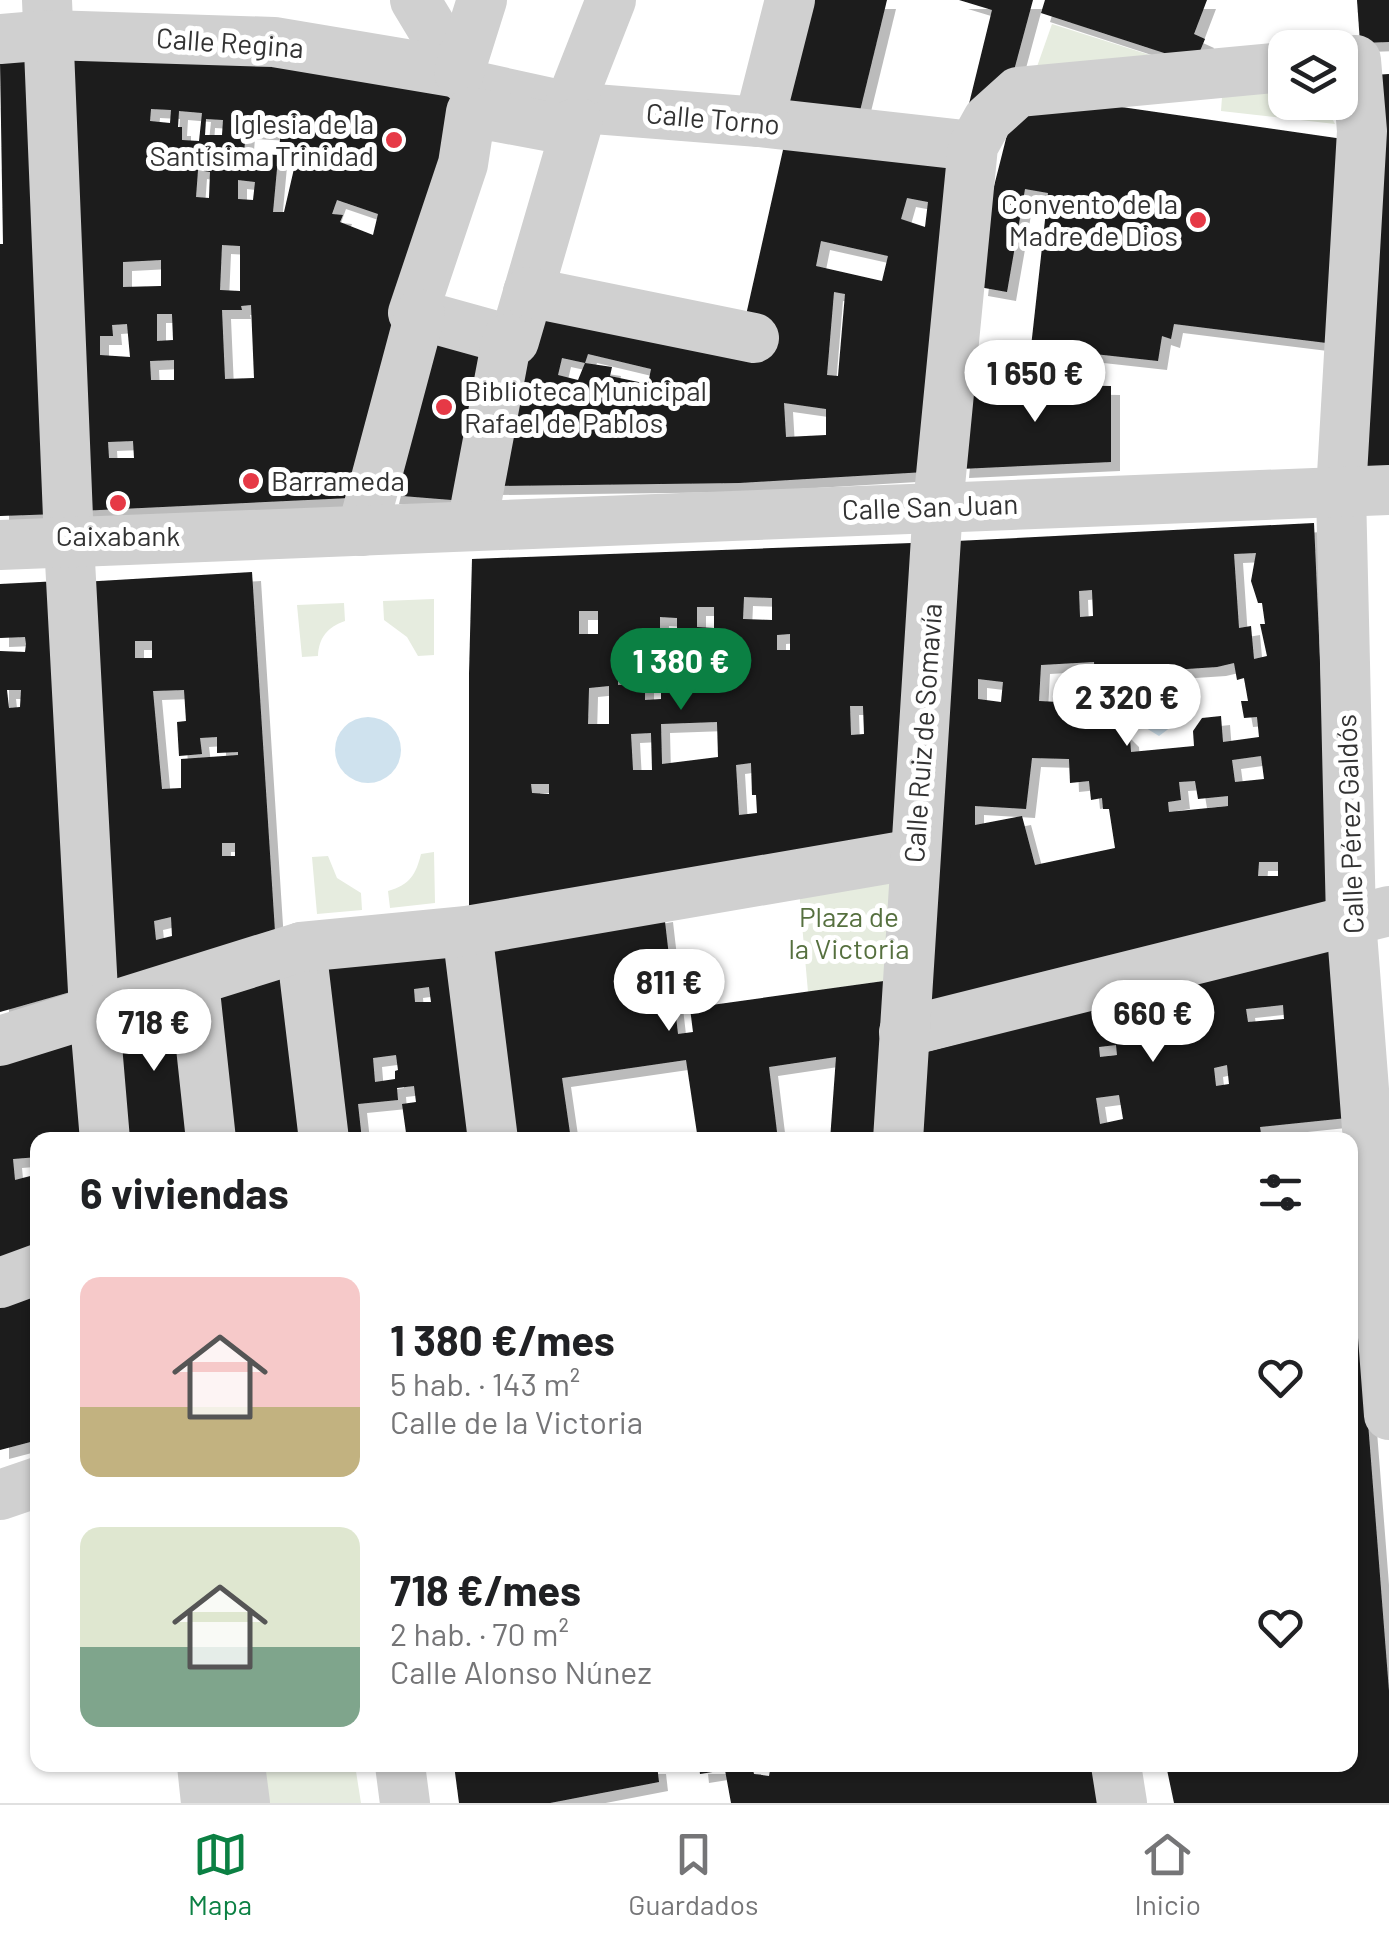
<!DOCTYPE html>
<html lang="es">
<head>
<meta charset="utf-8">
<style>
	:root { --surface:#fff; --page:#f6f6f6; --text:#202124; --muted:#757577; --line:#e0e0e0; --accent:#0b8043 }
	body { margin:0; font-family:Barlow,sans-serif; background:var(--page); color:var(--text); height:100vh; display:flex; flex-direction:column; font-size:38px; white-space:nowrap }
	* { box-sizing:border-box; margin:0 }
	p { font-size:32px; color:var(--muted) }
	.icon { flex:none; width:55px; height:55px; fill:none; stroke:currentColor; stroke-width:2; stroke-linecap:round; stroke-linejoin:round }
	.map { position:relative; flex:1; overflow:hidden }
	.panel { position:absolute; left:30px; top:1132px; width:1328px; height:640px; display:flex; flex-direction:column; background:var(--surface); border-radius:20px; box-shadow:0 2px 8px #0004 }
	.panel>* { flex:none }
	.fabs { position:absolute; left:1268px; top:30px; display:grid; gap:20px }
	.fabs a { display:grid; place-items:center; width:90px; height:90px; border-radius:20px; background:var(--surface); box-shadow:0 2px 8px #0004; font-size:50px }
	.price { position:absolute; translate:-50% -85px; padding:0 22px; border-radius:35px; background:#fff; color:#222; font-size:32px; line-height:65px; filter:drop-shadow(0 2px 5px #0008) }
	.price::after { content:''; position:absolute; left:50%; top:60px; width:30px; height:22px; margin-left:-15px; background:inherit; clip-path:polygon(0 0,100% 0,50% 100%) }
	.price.on { background:var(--accent); color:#fff }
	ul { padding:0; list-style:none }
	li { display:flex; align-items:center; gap:30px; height:250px; padding:0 50px }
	li span { display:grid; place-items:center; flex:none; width:280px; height:200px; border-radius:20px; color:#555 }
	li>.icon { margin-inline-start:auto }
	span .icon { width:120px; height:120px; fill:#fffc; stroke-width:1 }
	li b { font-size:42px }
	h2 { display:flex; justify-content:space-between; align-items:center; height:120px; padding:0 50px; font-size:42px }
	.tabs { display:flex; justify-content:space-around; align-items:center; height:140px; border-top:2px solid var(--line); background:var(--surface); font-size:28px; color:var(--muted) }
	.tabs a { display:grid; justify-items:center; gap:5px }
	.tabs .on { color:var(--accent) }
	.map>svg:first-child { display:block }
	.green { fill:#e6ecdf }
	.water { fill:#cfe2ee }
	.building { fill:#1a1a1a; fill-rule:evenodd; filter:url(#shadow) }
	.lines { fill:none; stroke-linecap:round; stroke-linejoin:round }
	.minor { stroke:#d0d0d0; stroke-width:50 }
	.poi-dot { fill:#e63946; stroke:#fff; stroke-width:4 }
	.labels { text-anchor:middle; stroke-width:10; stroke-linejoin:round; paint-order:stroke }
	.street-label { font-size:28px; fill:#333; stroke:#fff }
	.poi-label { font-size:28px; fill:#333; stroke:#fff; text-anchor:end }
	.park-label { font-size:28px; fill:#56703f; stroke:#fff }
</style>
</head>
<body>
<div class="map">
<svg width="1389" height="1803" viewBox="0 0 1389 1803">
	<defs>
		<filter id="shadow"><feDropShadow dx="9" dy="9" stdDeviation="0" flood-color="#0004"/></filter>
	</defs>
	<rect width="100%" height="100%" fill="#fff"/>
	<g class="green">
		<polygon points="1052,24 1191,68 1033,78"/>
		<path d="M1285,91V102C1306,103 1326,102 1335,124L1221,111L1222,97Z"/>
		<polygon points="434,599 434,655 418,656 407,637 384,620 383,601"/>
		<path d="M344,603L345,621C327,627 319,638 318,656L302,657L297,605Z"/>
		<path d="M434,852L435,903L390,908L388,891C410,885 416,874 421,854Z"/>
		<polygon points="328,856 337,878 361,893 362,910 317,914 312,857"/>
		<polygon points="898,874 891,980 808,992 799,890"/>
		<polygon points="249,1765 355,1765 361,1803 254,1803"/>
	</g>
	<g class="water">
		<polygon points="1169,692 1171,727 1159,736 1146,728 1145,694"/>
		<circle cx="368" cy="750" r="33"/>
	</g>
	<g class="building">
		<polygon points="804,0 887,0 859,115 774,105"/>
		<polygon points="959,0 1033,0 1013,74 966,116 992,10"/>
		<polygon points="1045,0 1207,0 1194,34 1205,39 1195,63 1041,13"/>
		<polygon points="1357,0 1389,0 1389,42 1360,43"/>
		<path d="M245,55L450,86L465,106L350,498L79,511L65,59ZM151,109L171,110L170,123L150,121ZM179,111L202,113L199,141L182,140V127H178ZM206,119L223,120L222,135H205ZM246,130L281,132L278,155L244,153ZM278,158L296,160L284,212H273ZM198,170L210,172L209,198L196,197ZM238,180L255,182L253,200L238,199ZM337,200L378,214L373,235L340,222L343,215L332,214ZM222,245L240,246V291L220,290ZM161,260V286L123,287V262ZM251,305L254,378L225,379L222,310H242L241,306ZM157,314H172L173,340L157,341ZM127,324L130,357L100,355V336H113L112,325ZM174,360V380H151L150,361ZM133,441L134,458H109L108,442Z"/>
		<polygon points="36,58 58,514 0,516 0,244 3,244 0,61"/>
		<polygon points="1389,74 1389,470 1355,470 1373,75"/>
		<polygon points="1059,98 1350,140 1343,345 1174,324 1171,339 1162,336 1158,361 1031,347 1048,193 1025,189 1007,292 979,287 988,210 1012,115"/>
		<path d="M785,141L960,161L925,472L739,483L488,486L529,298L744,324ZM907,198L928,202L925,227L901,219ZM821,241L888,256L882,281L816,266ZM834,292L845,294L838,376L827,375ZM588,354L651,369L648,384L610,376L612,367L585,363ZM562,358L585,363L578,380L558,375ZM784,403L826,409V435L786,437Z"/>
		<polygon points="431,321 494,341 464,501 390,495"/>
		<polygon points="969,368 996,368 995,390 1015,389 1017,402 1045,399 1044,385 1111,386 1111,462 960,469"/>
		<path d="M1314,523L1331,909L928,1003L956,541ZM1256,553L1251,581L1258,603H1262L1265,624H1260L1267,656L1254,659L1251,626L1239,628L1234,554ZM1092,590L1093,616L1080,617L1079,591ZM1094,662L1095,675L1217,667L1234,663L1237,680L1244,678L1248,701H1241L1244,718L1257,717L1259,737L1223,742L1221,716L1202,718L1193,731L1194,746L1131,752L1130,738L1118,726L1099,728L1097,704L1039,701L1041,665ZM978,679L1003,682L1001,702L978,699ZM1261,756L1264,779L1235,782L1232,760ZM1032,758L1069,759L1070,783L1089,781L1091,800L1102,798L1103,809H1109L1115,848L1035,865L1022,816L975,825V806L1026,809ZM1195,781L1198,799L1228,796V806L1169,812L1168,802L1181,800L1179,782ZM1259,862H1278V876H1258Z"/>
		<path d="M912,543L901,835L469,916V674L472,559ZM744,597L772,598V620L743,619ZM697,607H714V628L697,627ZM579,611H598V634H579ZM660,617L677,618V636H660ZM790,634V650H777V635ZM618,666H635L636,684L618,685ZM661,683V699L645,700V684ZM609,686V724H588L589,688ZM850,706H863L864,734L851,735ZM717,722L718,757L662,764L661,724ZM651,733L652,770H633L631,734ZM751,763L752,795H756L757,813L739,815L736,765ZM531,784H549V794L532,793Z"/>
		<path d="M252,572L275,932L108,983L82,582ZM135,641H152V658H135ZM184,690L186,721L177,722L179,756L202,754L200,738L217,737V753L238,752V755L181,759V788L162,789L153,691ZM222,843H235V856H222ZM171,917L172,936L156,940L154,921Z"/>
		<path d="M60,581L81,989L0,1012V651L25,652L26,644L25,637L0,638V584ZM7,690H21L20,707L9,708Z"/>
		<polygon points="664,913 678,1034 693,1032 690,1008 891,980 880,1140 830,1140 836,1057 769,1067 778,1140 698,1140 686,1060 562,1078 571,1140 509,1140 479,946"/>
		<path d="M451,938L474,1140H407L402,1104L416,1102L414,1086L397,1088L398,1100L358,1104L362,1140H334L314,955ZM429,987L431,1002H415L414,989ZM396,1055L398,1070L395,1071V1079L375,1082L373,1058Z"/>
		<path d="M1333,946L1347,1118L1260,1127L1262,1140H916L922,1053ZM1283,1005L1284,1019L1248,1022L1246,1009ZM1116,1045L1117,1055L1100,1057L1099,1047ZM1227,1065L1229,1084L1216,1086L1214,1068ZM1119,1095L1123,1119L1100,1124L1096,1098Z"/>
		<polygon points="288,965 308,1140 222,1140 206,990"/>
		<polygon points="184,996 201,1140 118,1140 107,1019"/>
		<polygon points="84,1027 93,1140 38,1140 38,1157 13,1159 15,1180 38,1174 38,1256 0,1267 0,1052"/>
		<polygon points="1350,1231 1353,1231 1389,1691 1389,1803 1174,1803 1166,1765 1350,1765"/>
		<polygon points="38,1295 38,1440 0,1450 0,1307"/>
		<polygon points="454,1765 657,1765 659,1782 550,1803 459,1803"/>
		<polygon points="699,1765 752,1765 754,1774 769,1776 771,1765 801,1765 802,1768 818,1765 1103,1765 1110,1803 731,1803 725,1770 700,1774"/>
	</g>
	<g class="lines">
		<g class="minor">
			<polyline points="47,0 69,542 94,1010 105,1140"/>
			<polyline points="415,0 459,73 474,86 569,107 759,122 973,146"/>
			<polyline points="0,39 49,35 274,42 459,73"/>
			<polyline points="1356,60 1362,131 1341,492 1351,920 1389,1415"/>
			<polyline points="459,73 482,0"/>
			<polyline points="569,107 611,0"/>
			<polygon points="471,112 562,129 578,122 514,341 413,313 463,164"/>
			<polyline points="759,122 790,0"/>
			<polyline points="528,292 754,338"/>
			<polyline points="472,525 507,339"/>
			<polyline points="362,531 420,314"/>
			<polyline points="0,545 1389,490"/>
			<polyline points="467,931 493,1140"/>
			<polyline points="301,947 324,1140"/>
			<polyline points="194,982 211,1140"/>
			<polyline points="904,1032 1389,911"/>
			<polyline points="0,1041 301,947 467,931 915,854"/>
			<polyline points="898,1140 938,506 973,146 988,119 1018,92 1285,67"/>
			<polyline points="0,1283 38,1269"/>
			<polyline points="0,1495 38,1482"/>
			<polyline points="202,1765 206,1803"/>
			<polyline points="240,1765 245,1803"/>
			<polyline points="400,1765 405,1803"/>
			<polyline points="1116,1765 1122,1803"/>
		</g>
	</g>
	<g class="poi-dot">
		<circle cx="394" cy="140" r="10"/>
		<circle cx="1198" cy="220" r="10"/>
		<circle cx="444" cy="407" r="10"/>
		<circle cx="251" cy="481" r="10"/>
		<circle cx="118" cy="503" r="10"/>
	</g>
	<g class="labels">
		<g class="street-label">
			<text transform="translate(230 43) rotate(4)" y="10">Calle Regina</text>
			<text transform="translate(713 119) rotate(5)" y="10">Calle Torno</text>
			<text transform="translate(930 507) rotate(-2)" y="10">Calle San Juan</text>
			<text transform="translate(923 733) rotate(-86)" y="10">Calle Ruiz de Somavía</text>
			<text transform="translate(1350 824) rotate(-92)" y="10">Calle Pérez Galdós</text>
		</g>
		<g class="poi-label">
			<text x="374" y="134">Iglesia de la<tspan x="374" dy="32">Santísima Trinidad</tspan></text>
			<text x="1178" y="214">Convento de la<tspan x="1178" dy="32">Madre de Dios</tspan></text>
			<text x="464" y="401" text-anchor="start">Biblioteca Municipal<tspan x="464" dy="32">Rafael de Pablos</tspan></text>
			<text x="271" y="491" text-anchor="start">Barrameda</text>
			<text x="118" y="546" text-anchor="middle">Caixabank</text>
		</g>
		<g class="park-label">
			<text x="849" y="927">Plaza de<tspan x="849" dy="32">la Victoria</tspan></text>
		</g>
	</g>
</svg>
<div class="fabs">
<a><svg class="icon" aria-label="layers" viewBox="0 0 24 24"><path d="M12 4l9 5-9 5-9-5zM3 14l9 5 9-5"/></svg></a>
</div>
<b class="price" style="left:1035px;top:425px">1 650 €</b>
<b class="price on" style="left:681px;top:713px">1 380 €</b>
<b class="price" style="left:1127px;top:749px">2 320 €</b>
<b class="price" style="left:669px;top:1034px">811 €</b>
<b class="price" style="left:1153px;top:1065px">660 €</b>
<b class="price" style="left:154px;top:1074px">718 €</b>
<section class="panel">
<h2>6 viviendas<svg class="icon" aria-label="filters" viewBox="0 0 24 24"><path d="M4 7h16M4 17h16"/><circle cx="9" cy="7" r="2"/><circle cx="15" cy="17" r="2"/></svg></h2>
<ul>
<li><span style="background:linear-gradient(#f6c9c9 65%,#c2b280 0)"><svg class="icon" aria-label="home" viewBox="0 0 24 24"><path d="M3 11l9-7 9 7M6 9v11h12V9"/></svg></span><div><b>1 380 €/mes</b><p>5 hab. · 143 m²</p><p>Calle de la Victoria</p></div><svg class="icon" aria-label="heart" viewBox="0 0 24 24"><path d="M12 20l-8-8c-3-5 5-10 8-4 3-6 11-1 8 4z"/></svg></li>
<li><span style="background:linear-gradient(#dfe7d0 60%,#7fa58c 0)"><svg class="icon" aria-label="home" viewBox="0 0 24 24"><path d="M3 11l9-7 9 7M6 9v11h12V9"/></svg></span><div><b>718 €/mes</b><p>2 hab. · 70 m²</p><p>Calle Alonso Núnez</p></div><svg class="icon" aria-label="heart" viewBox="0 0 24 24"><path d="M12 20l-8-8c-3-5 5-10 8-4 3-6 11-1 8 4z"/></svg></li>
</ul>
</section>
</div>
<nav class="tabs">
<a class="on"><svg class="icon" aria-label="map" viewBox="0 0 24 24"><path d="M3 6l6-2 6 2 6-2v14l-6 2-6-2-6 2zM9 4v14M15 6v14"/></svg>Mapa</a>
<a><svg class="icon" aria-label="saved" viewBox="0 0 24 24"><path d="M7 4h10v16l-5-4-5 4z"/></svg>Guardados</a>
<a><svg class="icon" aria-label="home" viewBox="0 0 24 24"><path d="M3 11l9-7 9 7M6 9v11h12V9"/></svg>Inicio</a>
</nav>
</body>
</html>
